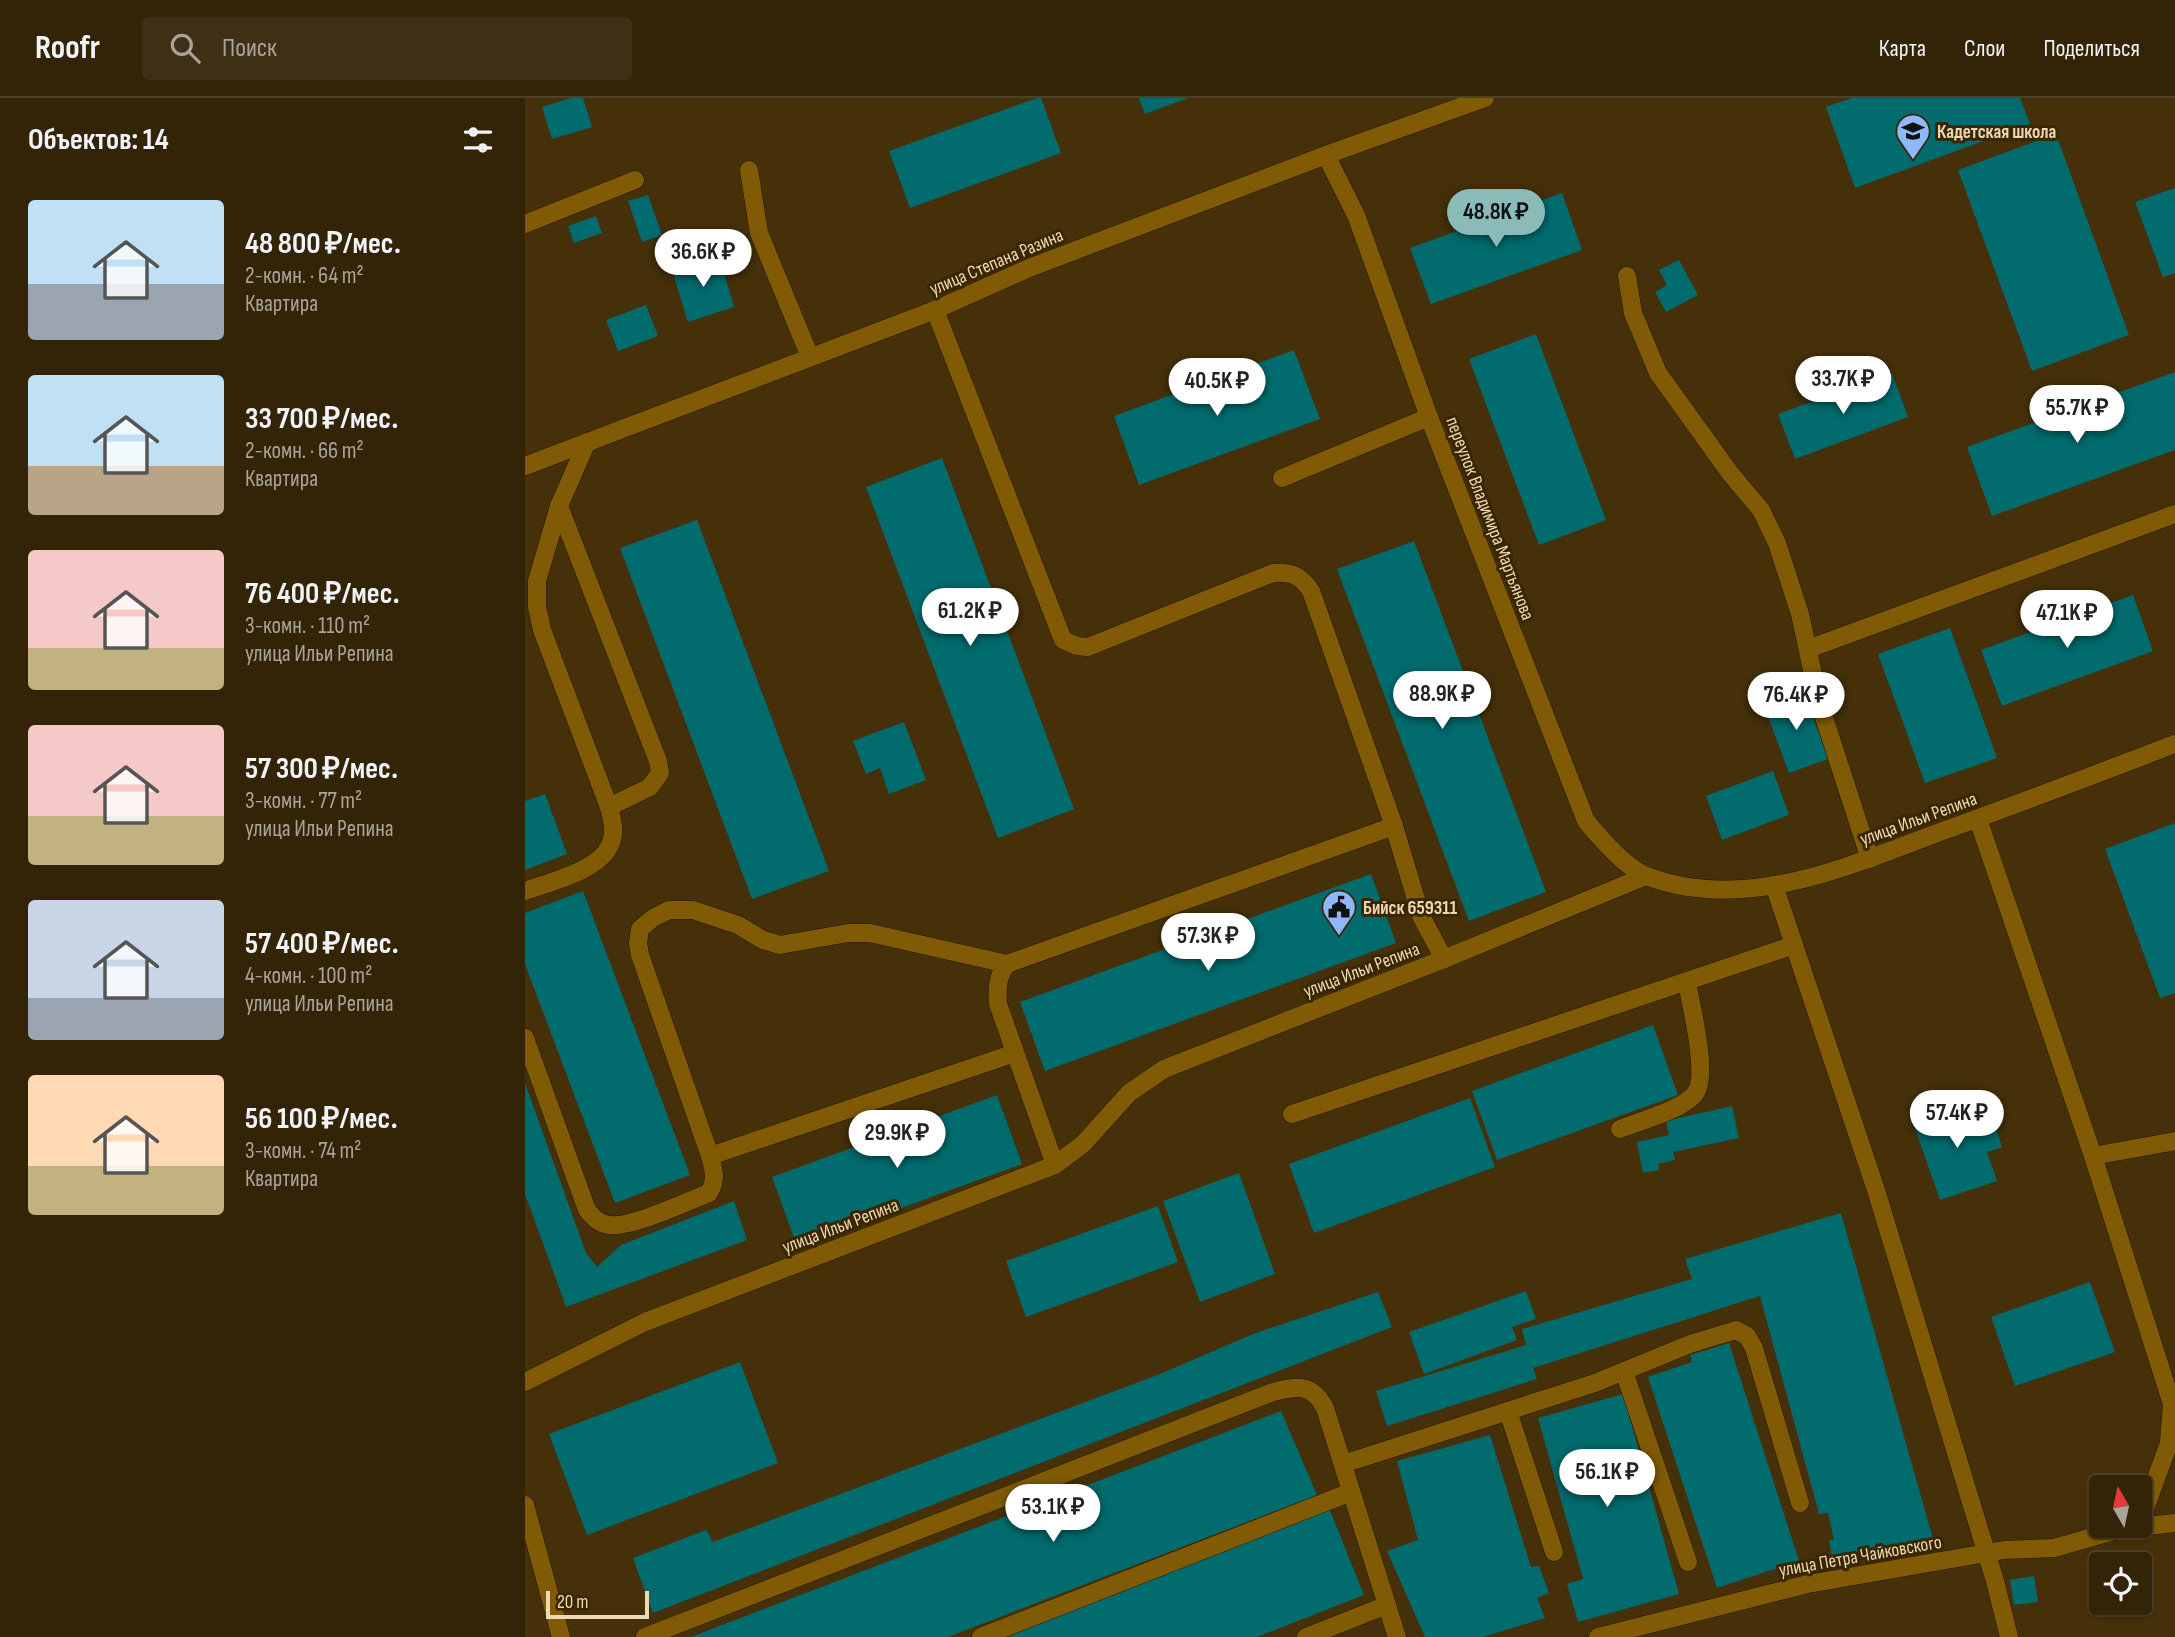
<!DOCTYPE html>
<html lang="ru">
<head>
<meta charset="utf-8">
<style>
	:root { --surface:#342407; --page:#3f3015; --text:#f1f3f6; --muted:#a9a49b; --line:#4e4128; --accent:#8bbbb9 }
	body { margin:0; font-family:"Sofia Sans Condensed",sans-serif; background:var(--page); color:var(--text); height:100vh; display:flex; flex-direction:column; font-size:26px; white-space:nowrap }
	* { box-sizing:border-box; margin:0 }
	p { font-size:23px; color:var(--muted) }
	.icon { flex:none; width:38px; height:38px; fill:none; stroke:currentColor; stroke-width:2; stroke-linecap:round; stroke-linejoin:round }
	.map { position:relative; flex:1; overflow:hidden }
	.side { display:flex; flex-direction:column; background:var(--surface); width:525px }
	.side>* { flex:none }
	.needle { width:46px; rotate:351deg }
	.tools { position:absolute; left:1564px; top:1377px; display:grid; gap:14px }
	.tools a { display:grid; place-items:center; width:63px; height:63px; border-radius:7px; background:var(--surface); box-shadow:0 2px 5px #0004,0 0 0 2px var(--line); font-size:35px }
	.scale { position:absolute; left:21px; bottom:18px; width:103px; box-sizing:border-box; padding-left:7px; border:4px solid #edd8b6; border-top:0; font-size:19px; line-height:24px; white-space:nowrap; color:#edd8b6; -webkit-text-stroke:5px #3a2600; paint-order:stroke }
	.price { position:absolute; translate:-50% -60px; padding:0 16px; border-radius:24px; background:#fff; color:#222; font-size:23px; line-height:46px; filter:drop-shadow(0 2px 4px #0008) }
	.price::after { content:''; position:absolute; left:50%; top:42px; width:21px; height:16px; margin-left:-10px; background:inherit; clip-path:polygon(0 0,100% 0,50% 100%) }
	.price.selected { background:var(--accent); color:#111 }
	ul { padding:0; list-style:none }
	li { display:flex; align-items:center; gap:21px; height:175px; padding:0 28px }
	li span { display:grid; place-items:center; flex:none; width:196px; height:140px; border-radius:7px; color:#555 }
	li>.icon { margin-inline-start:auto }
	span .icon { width:84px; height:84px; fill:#fffc; stroke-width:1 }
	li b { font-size:30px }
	h2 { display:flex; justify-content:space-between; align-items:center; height:84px; padding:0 28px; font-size:30px }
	header { display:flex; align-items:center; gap:42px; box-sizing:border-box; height:98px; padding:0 35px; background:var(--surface); border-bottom:2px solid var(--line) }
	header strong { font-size:33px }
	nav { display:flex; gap:38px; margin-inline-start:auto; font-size:24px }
	.search { width:490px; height:63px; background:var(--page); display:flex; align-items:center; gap:18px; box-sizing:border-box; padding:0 24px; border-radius:7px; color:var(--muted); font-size:26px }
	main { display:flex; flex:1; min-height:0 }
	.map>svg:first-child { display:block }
	.building { fill:#026b6e }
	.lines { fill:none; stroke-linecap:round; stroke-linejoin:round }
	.service-casing { stroke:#261904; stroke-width:19 }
	.minor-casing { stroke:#261904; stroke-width:19 }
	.tertiary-casing { stroke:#261904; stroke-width:19 }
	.service { stroke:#815a05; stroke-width:18 }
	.minor { stroke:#815a05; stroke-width:18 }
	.tertiary { stroke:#815a05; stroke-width:18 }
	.labels { text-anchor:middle; stroke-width:6; stroke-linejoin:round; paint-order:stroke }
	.poi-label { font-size:19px; font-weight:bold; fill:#edd8b6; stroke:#3a2600; text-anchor:start }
	.street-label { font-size:19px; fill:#edd8b6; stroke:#3a2600 }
</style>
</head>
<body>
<header>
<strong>Roofr</strong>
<div class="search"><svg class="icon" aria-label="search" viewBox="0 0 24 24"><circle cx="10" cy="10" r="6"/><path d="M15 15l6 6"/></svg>Поиск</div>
<nav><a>Карта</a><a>Слои</a><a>Поделиться</a></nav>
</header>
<main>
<section class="side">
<h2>Объектов: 14<svg class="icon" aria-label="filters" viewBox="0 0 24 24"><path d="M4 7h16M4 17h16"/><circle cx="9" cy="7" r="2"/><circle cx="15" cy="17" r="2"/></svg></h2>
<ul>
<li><span style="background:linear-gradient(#bfe0f5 60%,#9aa5b1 0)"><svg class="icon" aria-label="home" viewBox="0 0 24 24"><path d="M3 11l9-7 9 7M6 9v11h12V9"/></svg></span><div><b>48 800 ₽/мес.</b><p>2-комн. · 64 m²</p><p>Квартира</p></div></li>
<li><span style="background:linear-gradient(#bfe0f5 65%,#b9a48a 0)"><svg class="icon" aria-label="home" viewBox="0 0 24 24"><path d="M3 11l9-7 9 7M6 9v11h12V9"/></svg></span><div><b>33 700 ₽/мес.</b><p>2-комн. · 66 m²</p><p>Квартира</p></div></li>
<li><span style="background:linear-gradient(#f6c9c9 70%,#c2b280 0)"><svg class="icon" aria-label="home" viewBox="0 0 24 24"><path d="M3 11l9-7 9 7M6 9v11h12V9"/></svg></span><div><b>76 400 ₽/мес.</b><p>3-комн. · 110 m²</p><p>улица Ильи Репина</p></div></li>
<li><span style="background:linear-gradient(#f6c9c9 65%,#c2b280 0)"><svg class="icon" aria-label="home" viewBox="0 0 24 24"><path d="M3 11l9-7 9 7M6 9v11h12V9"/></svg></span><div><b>57 300 ₽/мес.</b><p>3-комн. · 77 m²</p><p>улица Ильи Репина</p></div></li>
<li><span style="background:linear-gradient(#c9d6e8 70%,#9aa5b1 0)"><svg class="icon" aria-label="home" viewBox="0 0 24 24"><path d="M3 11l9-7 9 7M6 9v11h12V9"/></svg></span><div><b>57 400 ₽/мес.</b><p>4-комн. · 100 m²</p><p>улица Ильи Репина</p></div></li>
<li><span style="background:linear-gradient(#ffd9b3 65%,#c2b280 0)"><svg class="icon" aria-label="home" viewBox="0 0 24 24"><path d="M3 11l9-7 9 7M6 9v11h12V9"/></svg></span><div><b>56 100 ₽/мес.</b><p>3-комн. · 74 m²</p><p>Квартира</p></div></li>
</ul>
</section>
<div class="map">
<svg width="1650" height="1539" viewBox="0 0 1650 1539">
	<rect width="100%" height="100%" fill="#453009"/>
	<g class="building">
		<polygon points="46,0 58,0 67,29 27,41 17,9"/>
		<polygon points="512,0 516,0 536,55 385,110 364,53"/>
		<polygon points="614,0 663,0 620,16"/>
		<polygon points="1327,0 1495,0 1505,26 1330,90 1301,9"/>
		<polygon points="1531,36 1604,237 1507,273 1433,72"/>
		<polygon points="1650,90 1650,175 1638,179 1610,104"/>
		<polygon points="1037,95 1057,152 906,206 885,150"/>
		<polygon points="123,97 137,137 117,144 103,103"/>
		<polygon points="71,118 77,135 49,145 43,128"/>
		<polygon points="194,158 209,209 163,224 147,172"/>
		<polygon points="1154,162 1173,197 1141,214 1130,194 1142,187 1134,172"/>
		<polygon points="121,207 133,238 93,253 81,222"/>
		<polygon points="1011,236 1081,422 1014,447 944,261"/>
		<polygon points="769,252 795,321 614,387 589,318"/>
		<polygon points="1650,274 1650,352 1467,418 1442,349"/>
		<polygon points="1367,275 1383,319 1270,361 1253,316"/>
		<polygon points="417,360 549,711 473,740 341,389"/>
		<polygon points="172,422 304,773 227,801 95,450"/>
		<polygon points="889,443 1021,794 944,823 812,471"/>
		<polygon points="1608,497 1628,553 1477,608 1456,552"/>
		<polygon points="1425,530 1472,660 1400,685 1353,556"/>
		<polygon points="1279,594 1303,661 1264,675 1239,608"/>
		<polygon points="379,624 401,682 364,696 355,670 341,676 328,643"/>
		<polygon points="1248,673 1264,717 1197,742 1181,698"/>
		<polygon points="20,696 42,756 0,772 0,703"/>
		<polygon points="1650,725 1650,895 1635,900 1580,751"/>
		<polygon points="846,776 871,845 520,973 495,904"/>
		<polygon points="58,793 165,1077 90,1105 0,866 0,815"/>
		<polygon points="1128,927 1153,997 972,1062 947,993"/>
		<polygon points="0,985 61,1155 72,1169 96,1147 209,1103 222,1142 41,1209 0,1096"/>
		<polygon points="472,997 497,1066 272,1148 247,1079"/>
		<polygon points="945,1000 970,1069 789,1135 764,1066"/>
		<polygon points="1440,1004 1449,1032 1469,1025 1477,1049 1462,1054 1472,1083 1415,1102 1387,1022"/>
		<polygon points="1207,1008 1214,1040 1148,1054 1150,1062 1133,1066 1134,1072 1118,1075 1112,1044 1144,1037 1141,1023"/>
		<polygon points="714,1075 750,1176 675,1204 638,1103"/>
		<polygon points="633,1108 653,1164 501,1219 481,1163"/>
		<polygon points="1316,1115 1410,1448 1317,1464 1316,1458 1307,1459 1304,1442 1309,1442 1303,1415 1294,1416 1235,1198 1008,1270 1012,1281 862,1328 851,1293 1001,1247 997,1231 1167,1181 1160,1161"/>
		<polygon points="1565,1184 1590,1254 1490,1288 1466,1219"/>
		<polygon points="1001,1193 1011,1221 987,1229 992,1242 899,1276 884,1234"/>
		<polygon points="853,1194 867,1229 128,1515 108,1460 181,1432 188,1444 635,1276 728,1236"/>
		<polygon points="1204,1245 1274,1463 1192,1490 1123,1279 1167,1264 1165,1257"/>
		<polygon points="215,1264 253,1365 62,1437 24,1336"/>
		<polygon points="1098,1296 1154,1496 1053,1524 1042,1486 1058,1481 1013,1320"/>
		<polygon points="756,1313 792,1397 423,1539 166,1539"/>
		<polygon points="965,1337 1006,1469 1014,1468 1024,1495 1012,1500 1020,1520 958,1539 900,1539 862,1453 893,1442 872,1363"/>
		<polygon points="804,1410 839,1497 732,1539 478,1539"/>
		<polygon points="1509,1478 1513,1504 1489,1507 1485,1482"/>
	</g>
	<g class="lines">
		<g class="service-casing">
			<g id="service">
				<polyline points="224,72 234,135 285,259"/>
				<polyline points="0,126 110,82"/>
				<polyline points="1102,178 1108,215 1133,275 1205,375 1236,412 1252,445 1275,516 1294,604 1345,761"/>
				<path d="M410,212L538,542L552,548L563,549L748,475C767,474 775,477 786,493L869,728L896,818L919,861"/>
				<polyline points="757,380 904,319"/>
				<polyline points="34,408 133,663 135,675 125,689 84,709"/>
				<polyline points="1283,551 1650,416"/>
				<polyline points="1453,721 1568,1058 1647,1306 1644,1345 1620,1411 1615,1417"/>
				<polyline points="1249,787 1351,1092 1470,1483 1484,1539"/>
				<path d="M0,793C24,784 74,773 85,747C91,735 87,721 84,709L17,532L12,509V483L34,408L62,344"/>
				<path d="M0,940L62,1112C68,1119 74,1126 84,1127C106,1130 161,1104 184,1095C192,1081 189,1073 185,1058L490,955"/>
				<polyline points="767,1016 1269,847"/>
				<path d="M1095,1031C1115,1023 1154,1013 1169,997C1185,980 1166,908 1162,885"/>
				<polyline points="185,1058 115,857 113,845 115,831 128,820 144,812 168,812 213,827 238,842 255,847 323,835 345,835 482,866"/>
				<polyline points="1568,1058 1650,1043"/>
				<path d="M530,1067L473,906C472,890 472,879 482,866L869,728"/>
				<polyline points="1099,1273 1163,1464"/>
				<polyline points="983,1313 1029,1454"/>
				<polyline points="818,1366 1070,1285 1165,1246 1211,1232 1222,1238 1229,1250 1275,1405"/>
				<polyline points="0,1407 36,1539"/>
				<polyline points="1604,1430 1650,1425"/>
				<path d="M120,1539L748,1294C772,1288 787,1285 800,1310L872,1539"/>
				<polyline points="456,1539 826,1394"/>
				<polyline points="781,1539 862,1507"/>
				<polyline points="1073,1539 1283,1486 1479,1452 1529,1450 1606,1428"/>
			</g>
		</g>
		<g class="minor-casing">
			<g id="minor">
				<polyline points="801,57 960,0"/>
				<polyline points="0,1284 120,1224 530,1067 558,1046 604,995 639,971 919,861 1121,778"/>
			</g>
		</g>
		<g class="tertiary-casing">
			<path id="tertiary" d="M0,368L410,212L504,170L801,57L831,117L904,319L1061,723C1075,740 1103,772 1124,779C1226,816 1332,764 1426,730C1501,703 1576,674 1650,646"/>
		</g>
		<use href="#service" class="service"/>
		<use href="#minor" class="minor"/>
		<use href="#tertiary" class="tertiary"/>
	</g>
	<defs>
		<g id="school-pin" transform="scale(1.75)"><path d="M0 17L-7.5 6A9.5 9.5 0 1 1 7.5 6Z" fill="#8db9fc" stroke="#3a2600"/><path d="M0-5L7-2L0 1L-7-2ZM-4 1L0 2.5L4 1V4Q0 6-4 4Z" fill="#111"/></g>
		<g id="civic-pin" transform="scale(1.75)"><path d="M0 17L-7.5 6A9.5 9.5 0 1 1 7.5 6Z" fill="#8db9fc" stroke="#3a2600"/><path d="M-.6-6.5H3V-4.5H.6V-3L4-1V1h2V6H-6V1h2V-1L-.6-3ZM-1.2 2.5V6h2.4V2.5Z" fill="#111"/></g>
	</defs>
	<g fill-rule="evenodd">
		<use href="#school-pin" x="1388" y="33"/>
		<use href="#civic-pin" x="814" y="809"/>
	</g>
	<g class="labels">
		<g class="poi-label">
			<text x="1412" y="40">Кадетская школа</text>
			<text x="838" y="816">Бийск 659311</text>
		</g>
		<g class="street-label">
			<text transform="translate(471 163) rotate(-23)" y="7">улица Степана Разина</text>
			<text transform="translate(966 420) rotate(69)" y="7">переулок Владимира Мартьянова</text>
			<text transform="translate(1393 720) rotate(-20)" y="7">улица Ильи Репина</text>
			<text transform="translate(836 871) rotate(-21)" y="7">улица Ильи Репина</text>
			<text transform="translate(315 1127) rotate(-21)" y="7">улица Ильи Репина</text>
			<text transform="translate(1335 1457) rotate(-10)" y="7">улица Петра Чайковского</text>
		</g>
	</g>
</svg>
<div class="tools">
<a><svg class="needle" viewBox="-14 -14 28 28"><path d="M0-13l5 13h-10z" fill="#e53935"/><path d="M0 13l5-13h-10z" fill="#a9a49b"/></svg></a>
<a><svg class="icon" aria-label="locate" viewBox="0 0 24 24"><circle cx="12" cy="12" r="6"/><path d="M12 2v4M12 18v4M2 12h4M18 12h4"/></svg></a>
</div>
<div class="scale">20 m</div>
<b class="price selected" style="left:971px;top:151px">48.8K ₽</b>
<b class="price" style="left:178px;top:191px">36.6K ₽</b>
<b class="price" style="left:1318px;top:318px">33.7K ₽</b>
<b class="price" style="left:692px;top:320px">40.5K ₽</b>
<b class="price" style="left:1552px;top:347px">55.7K ₽</b>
<b class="price" style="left:445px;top:550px">61.2K ₽</b>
<b class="price" style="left:1542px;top:552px">47.1K ₽</b>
<b class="price" style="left:917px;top:633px">88.9K ₽</b>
<b class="price" style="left:1271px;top:634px">76.4K ₽</b>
<b class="price" style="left:683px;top:875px">57.3K ₽</b>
<b class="price" style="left:1432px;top:1052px">57.4K ₽</b>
<b class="price" style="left:372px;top:1072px">29.9K ₽</b>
<b class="price" style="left:1082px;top:1411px">56.1K ₽</b>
<b class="price" style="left:528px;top:1446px">53.1K ₽</b>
</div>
</main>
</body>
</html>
